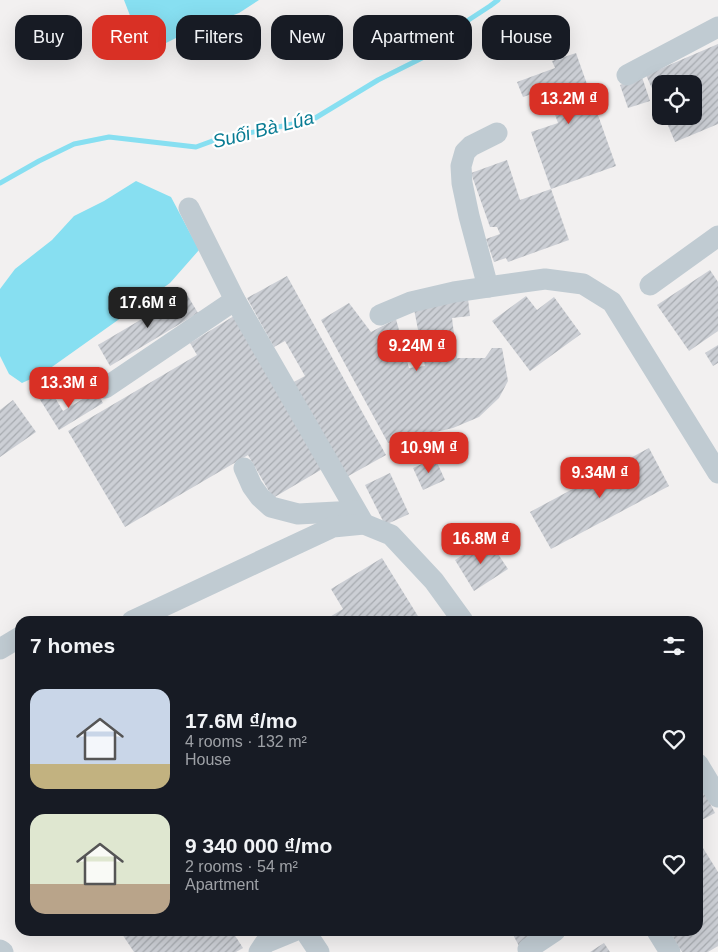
<!DOCTYPE html>
<html lang="en">
<head>
<meta charset="utf-8">
<style>
	:root { --surface:#171b24; --page:#20242c; --text:#f1f3f6; --muted:#9ea1a6; --accent:#d93025 }
	body { margin:0; font-family:Arial,sans-serif; background:var(--page); color:var(--text); height:100vh; display:flex; flex-direction:column; font-size:19px; white-space:nowrap }
	* { box-sizing:border-box; margin:0 }
	p { font-size:16px; color:var(--muted) }
	.icon { flex:none; width:28px; height:28px; fill:none; stroke:currentColor; stroke-width:2; stroke-linecap:round; stroke-linejoin:round }
	.map { position:relative; flex:1; overflow:hidden }
	.sheet { position:absolute; left:15px; top:616px; width:688px; height:320px; display:flex; flex-direction:column; background:var(--surface); border-radius:15px; box-shadow:0 5px 20px #0002 }
	.sheet>* { flex:none }
	.guide { position:absolute; left:15px; top:15px; width:689px; height:45px; display:flex; gap:10px }
	.buttons { position:absolute; left:652px; top:75px; display:grid; gap:10px }
	.buttons a { display:grid; place-items:center; width:50px; height:50px; border-radius:10px; background:var(--surface); box-shadow:0 5px 20px #0002; font-size:25px }
	.price { position:absolute; translate:-50% -42px; padding:0 11px; border-radius:10px; background:var(--accent); color:#fff; font-size:16px; line-height:32px; filter:drop-shadow(0 1px 2px #0008) }
	.price::after { content:''; position:absolute; left:50%; top:30px; width:15px; height:11px; margin-left:-8px; background:inherit; clip-path:polygon(0 0,100% 0,50% 100%) }
	.price.selected { background:#222; color:#fff }
	ul { padding:0; list-style:none }
	li { display:flex; align-items:center; gap:15px; height:125px; padding:0 15px }
	li span { display:grid; place-items:center; flex:none; width:140px; height:100px; border-radius:15px; color:#555 }
	li>.icon { margin-inline-start:auto }
	span .icon { width:60px; height:60px; fill:#fffc; stroke-width:1 }
	li b { font-size:21px }
	h2 { display:flex; justify-content:space-between; align-items:center; height:60px; padding:0 15px; font-size:21px }
	.tag { padding:0 18px; border-radius:15px; background:var(--surface); box-shadow:0 5px 20px #0002; font-size:18px; line-height:45px }
	.tag.selected { background:var(--accent); color:#fff }
	.map>svg:first-child { display:block }
	.water { fill:#87dff1 }
	.lines { fill:none; stroke-linecap:round; stroke-linejoin:round }
	.stream { stroke:#87dff1; stroke-width:5 }
	.building { fill:url(#building-hatch) }
	.minor { stroke:#c0cbd2; stroke-width:21 }
	.labels { text-anchor:middle; stroke-width:4.5; stroke-linejoin:round; paint-order:stroke }
	.water-label { font-size:19px; font-style:italic; fill:#077b93; stroke:#fff }
</style>
</head>
<body>
<div class="map">
<svg width="718" height="952" viewBox="0 0 718 952">
	<defs>
		<pattern id="building-hatch" width="6" height="6" patternUnits="userSpaceOnUse" patternTransform="scale(1.25)"><rect width="6" height="6" fill="#cccfd5"/><path d="M-1 1l2-2M0 6l6-6M5 7l2-2" fill="none" stroke="#a7abb0"/></pattern>
	</defs>
	<rect width="100%" height="100%" fill="#f2f0f0"/>
	<g class="water">
		<polygon points="124,0 259,0 239,13 220,20 201,20 176,38 156,48 139,39"/>
		<polygon points="136,181 171,197 199,250 170,283 42,374 22,383 9,374 0,356 0,289 15,269 52,240 74,216 104,201"/>
	</g>
	<g class="lines">
		<polyline class="stream" points="0,183 39,161 74,144 109,137 196,147 215,140 312,120 378,80 462,38 467,21 490,6 498,0"/>
	</g>
	<g class="building">
		<polygon points="718,44 718,124 675,142 664,116 694,116 694,84 661,84 661,109 646,75"/>
		<polygon points="576,53 616,166 551,189 531,132 558,123 546,89 523,97 517,82 555,68 552,61"/>
		<polygon points="642,77 650,101 628,108 620,85"/>
		<polygon points="507,160 520,200 551,189 569,240 508,262 506,258 494,262 486,239 500,234 497,227 490,227 471,173"/>
		<polygon points="710,270 718,282 718,331 689,351 657,305"/>
		<polygon points="287,276 386,455 343,479 290,384 305,376 285,341 274,347 247,298"/>
		<polygon points="186,293 198,313 110,366 98,345"/>
		<polygon points="526,296 537,310 554,297 581,334 530,371 492,321"/>
		<polygon points="468,299 470,316 452,318 457,358 485,358 492,348 502,348 508,381 499,398 479,417 453,428 388,443 321,320 349,303 371,332 396,319 409,368 425,366 414,309"/>
		<polygon points="234,316 324,468 273,498 248,455 125,527 68,431 197,355 190,343"/>
		<polygon points="718,345 718,363 713,366 705,353"/>
		<polygon points="51,391 63,411 96,391 103,403 59,430 39,398"/>
		<polygon points="13,400 36,432 0,457 0,410"/>
		<polygon points="649,448 669,486 551,549 530,512"/>
		<polygon points="435,458 445,480 423,490 413,468"/>
		<polygon points="390,473 409,514 385,525 365,485"/>
		<polygon points="488,539 508,569 474,591 455,560"/>
		<polygon points="382,558 421,621 323,621 343,609 331,589"/>
		<polygon points="698,780 715,813 698,822"/>
		<polygon points="698,840 718,872 718,946 708,952 682,952 669,931 698,931"/>
		<polygon points="120,931 232,931 243,948 236,952 134,952"/>
		<polygon points="511,931 545,931 519,946"/>
		<polygon points="604,943 610,952 590,952"/>
	</g>
	<g class="lines">
		<g class="minor">
			<polyline points="627,75 718,27"/>
			<polyline points="189,208 235,300 364,524"/>
			<polyline points="650,285 718,236"/>
			<polyline points="488,287 469,216 462,183 461,166 465,152 471,146 497,133"/>
			<polyline points="380,315 411,302 454,292 488,287 545,279 583,284 612,302 718,473"/>
			<polyline points="105,388 235,300"/>
			<polyline points="244,468 252,486 260,497 271,507 298,514 356,511"/>
			<polyline points="132,621 333,527 364,524 391,535 434,581 463,621"/>
			<polyline points="0,649 20,637"/>
			<polyline points="698,764 718,797"/>
			<polyline points="305,931 319,952"/>
			<polyline points="657,931 670,952"/>
			<polyline points="528,949 555,931"/>
			<polyline points="0,950 3,952"/>
			<polyline points="259,952 265,943 294,931"/>
		</g>
	</g>
	<g class="labels">
		<g class="water-label">
			<text transform="translate(263 129) rotate(-14)" y="7">Suối Bà Lúa</text>
		</g>
	</g>
</svg>
<div class="buttons">
<a><svg class="icon" aria-label="locate" viewBox="0 0 24 24"><circle cx="12" cy="12" r="6"/><path d="M12 2v4M12 18v4M2 12h4M18 12h4"/></svg></a>
</div>
<b class="price" style="left:569px;top:125px">13.2M ₫</b>
<b class="price selected" style="left:148px;top:329px">17.6M ₫</b>
<b class="price" style="left:417px;top:372px">9.24M ₫</b>
<b class="price" style="left:69px;top:409px">13.3M ₫</b>
<b class="price" style="left:429px;top:474px">10.9M ₫</b>
<b class="price" style="left:600px;top:499px">9.34M ₫</b>
<b class="price" style="left:481px;top:565px">16.8M ₫</b>
<div class="guide">
<a class="tag">Buy</a>
<a class="tag selected">Rent</a>
<a class="tag">Filters</a>
<a class="tag">New</a>
<a class="tag">Apartment</a>
<a class="tag">House</a>
</div>
<section class="sheet">
<h2>7 homes<svg class="icon" aria-label="filters" viewBox="0 0 24 24"><path d="M4 7h16M4 17h16"/><circle cx="9" cy="7" r="2"/><circle cx="15" cy="17" r="2"/></svg></h2>
<ul>
<li><span style="background:linear-gradient(#c9d6e8 75%,#c2b280 0)"><svg class="icon" aria-label="home" viewBox="0 0 24 24"><path d="M3 11l9-7 9 7M6 9v11h12V9"/></svg></span><div><b>17.6M ₫/mo</b><p>4 rooms · 132 m²</p><p>House</p></div><svg class="icon" aria-label="heart" viewBox="0 0 24 24"><path d="M12 20l-8-8c-3-5 5-10 8-4 3-6 11-1 8 4z"/></svg></li>
<li><span style="background:linear-gradient(#dfe7d0 70%,#b9a48a 0)"><svg class="icon" aria-label="home" viewBox="0 0 24 24"><path d="M3 11l9-7 9 7M6 9v11h12V9"/></svg></span><div><b>9 340 000 ₫/mo</b><p>2 rooms · 54 m²</p><p>Apartment</p></div><svg class="icon" aria-label="heart" viewBox="0 0 24 24"><path d="M12 20l-8-8c-3-5 5-10 8-4 3-6 11-1 8 4z"/></svg></li>
</ul>
</section>
</div>
</body>
</html>
